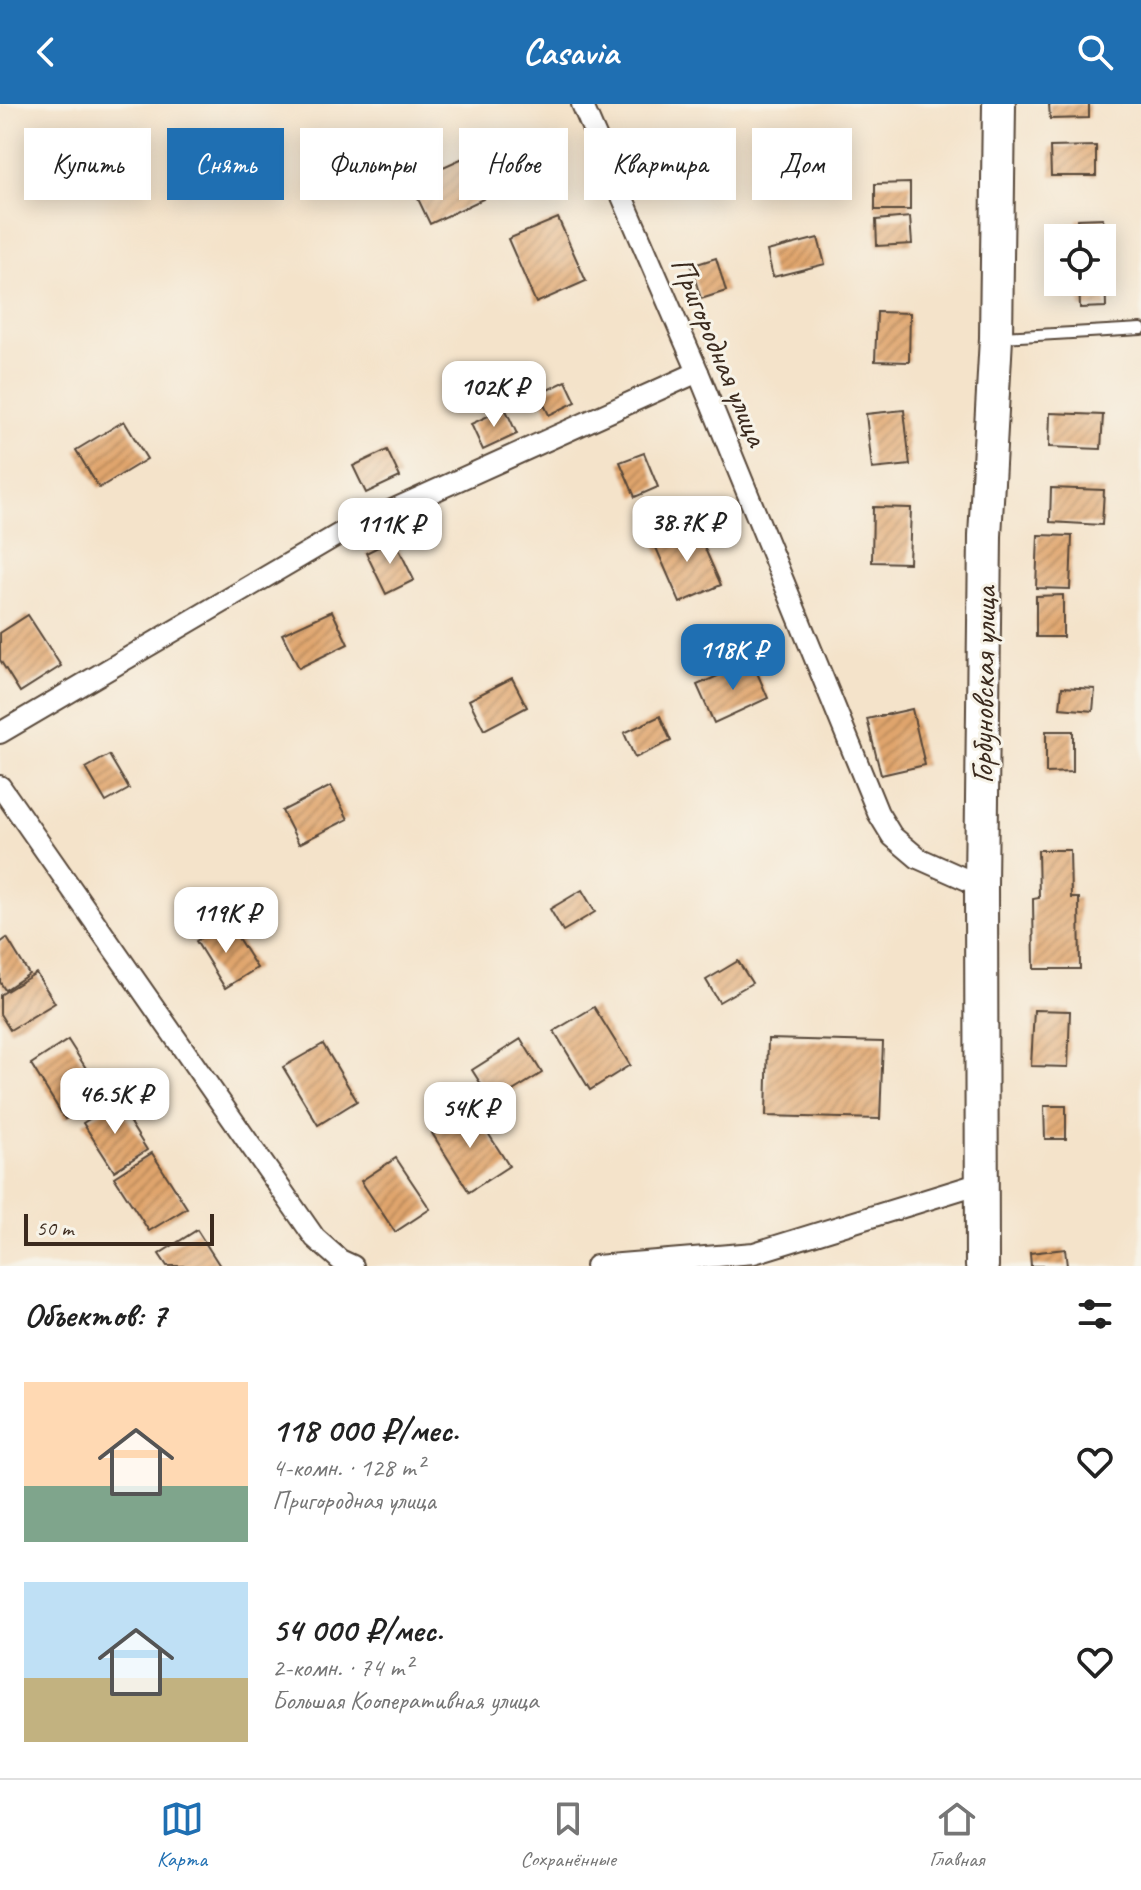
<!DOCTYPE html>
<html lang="ru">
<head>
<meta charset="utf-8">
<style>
	:root { --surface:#fff; --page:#f2f2f2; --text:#222; --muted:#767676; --line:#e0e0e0; --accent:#1f6fb2 }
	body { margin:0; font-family:Caveat,sans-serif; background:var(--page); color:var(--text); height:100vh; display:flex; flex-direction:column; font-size:30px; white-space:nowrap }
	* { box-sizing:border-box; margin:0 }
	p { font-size:26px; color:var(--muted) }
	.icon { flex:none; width:44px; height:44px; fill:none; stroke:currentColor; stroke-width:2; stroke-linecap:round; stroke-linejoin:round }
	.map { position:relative; height:1162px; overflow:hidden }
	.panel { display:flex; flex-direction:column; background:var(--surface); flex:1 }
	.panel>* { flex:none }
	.hud { position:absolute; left:24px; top:24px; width:1094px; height:72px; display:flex; gap:16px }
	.buttons { position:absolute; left:1044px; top:120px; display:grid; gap:16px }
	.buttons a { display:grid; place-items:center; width:72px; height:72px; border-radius:0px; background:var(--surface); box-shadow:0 4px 20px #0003; font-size:40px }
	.scale { position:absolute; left:24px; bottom:20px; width:190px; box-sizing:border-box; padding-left:8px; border:4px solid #3b2a1e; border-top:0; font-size:22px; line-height:28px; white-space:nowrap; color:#3b2a1e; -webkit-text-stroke:6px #f7f3e8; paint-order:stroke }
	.price { position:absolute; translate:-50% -68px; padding:0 18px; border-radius:16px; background:#fff; color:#222; font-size:26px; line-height:52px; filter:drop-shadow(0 2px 4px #0008) }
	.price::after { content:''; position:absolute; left:50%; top:48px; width:24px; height:18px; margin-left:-12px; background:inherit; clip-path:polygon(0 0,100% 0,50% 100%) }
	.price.selected { background:var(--accent); color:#fff }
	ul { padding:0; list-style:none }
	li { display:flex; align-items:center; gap:24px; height:200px; padding:0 24px }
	li span { display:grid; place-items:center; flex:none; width:224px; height:160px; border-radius:0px; color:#555 }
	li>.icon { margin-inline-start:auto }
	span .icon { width:96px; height:96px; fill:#fffc; stroke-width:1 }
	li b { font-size:34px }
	h2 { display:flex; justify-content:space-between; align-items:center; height:96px; padding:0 24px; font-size:34px }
	.pill { padding:0 28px; border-radius:0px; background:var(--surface); box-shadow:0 4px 20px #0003; font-size:28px; line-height:72px }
	.pill.selected { background:var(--accent); color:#fff }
	header { display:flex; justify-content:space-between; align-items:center; height:104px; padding:0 24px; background:var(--accent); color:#fff; font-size:36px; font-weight:800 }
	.tabs { display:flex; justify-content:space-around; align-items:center; height:112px; border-top:2px solid var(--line); background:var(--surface); font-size:22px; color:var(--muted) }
	.tabs a { display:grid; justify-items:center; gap:4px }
	.tabs .selected { color:var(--accent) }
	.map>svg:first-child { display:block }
	.building { fill:url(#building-hatch) }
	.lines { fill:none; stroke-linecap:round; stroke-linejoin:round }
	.service-casing { stroke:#574638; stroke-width:14 }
	.minor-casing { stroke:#574638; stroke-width:24 }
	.primary-casing { stroke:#574638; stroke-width:36 }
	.service { stroke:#fff; stroke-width:10 }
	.minor { stroke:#fff; stroke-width:20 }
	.primary { stroke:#fff; stroke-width:32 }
	.labels { text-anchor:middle; stroke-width:6; stroke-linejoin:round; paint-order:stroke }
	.street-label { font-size:32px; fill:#3b2a1e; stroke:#f7f3e8 }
</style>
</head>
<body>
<header><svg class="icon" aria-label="back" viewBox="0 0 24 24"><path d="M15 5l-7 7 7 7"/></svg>Casavia<svg class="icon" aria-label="search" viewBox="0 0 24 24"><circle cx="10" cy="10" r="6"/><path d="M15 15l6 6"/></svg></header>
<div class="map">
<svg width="1141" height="1162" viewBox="0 0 1141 1162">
	<defs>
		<pattern id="building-hatch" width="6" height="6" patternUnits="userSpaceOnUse" patternTransform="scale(2)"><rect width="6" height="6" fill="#e0a56d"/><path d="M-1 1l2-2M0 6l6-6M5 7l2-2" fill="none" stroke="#b78759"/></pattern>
	</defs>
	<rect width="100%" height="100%" fill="#f7f3e8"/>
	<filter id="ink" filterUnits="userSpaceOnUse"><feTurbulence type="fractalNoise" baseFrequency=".0125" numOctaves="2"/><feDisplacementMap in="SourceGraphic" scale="16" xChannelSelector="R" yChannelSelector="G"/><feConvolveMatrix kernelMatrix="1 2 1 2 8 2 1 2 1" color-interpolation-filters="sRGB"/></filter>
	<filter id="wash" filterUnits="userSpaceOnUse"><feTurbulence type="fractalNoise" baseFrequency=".006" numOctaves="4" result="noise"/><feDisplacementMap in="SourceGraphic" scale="32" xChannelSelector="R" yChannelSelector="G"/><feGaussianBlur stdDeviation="1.8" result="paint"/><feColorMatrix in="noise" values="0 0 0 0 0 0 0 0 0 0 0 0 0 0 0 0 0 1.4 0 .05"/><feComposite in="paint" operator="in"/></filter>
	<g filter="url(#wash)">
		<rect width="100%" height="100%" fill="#f4e3ca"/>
		<g id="blocks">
			<g class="building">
				<polygon points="1049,0 1089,0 1089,14 1050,15"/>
				<polygon points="1096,42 1096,72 1051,72 1050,43"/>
				<polygon points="463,54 483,95 430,120 410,78"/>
				<polygon points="910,79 910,106 875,106 875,80"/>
				<polygon points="910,113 912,140 877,142 876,116"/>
				<polygon points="558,114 586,177 536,199 508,135"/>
				<polygon points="1103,114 1104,134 1078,134 1077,115"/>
				<polygon points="818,134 825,160 773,173 767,147"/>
				<polygon points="716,154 726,187 701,195 691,162"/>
				<polygon points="1102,169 1105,169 1106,203 1080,204 1079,178 1102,178"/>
				<polygon points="877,208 910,209 909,258 875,257"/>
				<polygon points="566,277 576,298 549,311 539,290"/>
				<polygon points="505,304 517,330 483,346 471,320"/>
				<polygon points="904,306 910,361 872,365 866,310"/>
				<polygon points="1050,309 1103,311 1101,345 1049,343"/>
				<polygon points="124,317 147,355 99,384 76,346"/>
				<polygon points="387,346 400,373 366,389 353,362"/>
				<polygon points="644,349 658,383 635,393 620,358"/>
				<polygon points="1051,384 1104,386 1102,421 1050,418"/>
				<polygon points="873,403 911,404 909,459 872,458"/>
				<polygon points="695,422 721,481 680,499 654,439"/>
				<polygon points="1038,431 1072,432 1070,485 1036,484"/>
				<polygon points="394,435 414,476 386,490 366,449"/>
				<polygon points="1063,491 1063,533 1036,533 1036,492"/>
				<polygon points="332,507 348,540 299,564 282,530"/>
				<polygon points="28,511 61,562 20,588 0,556 0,529"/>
				<polygon points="752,557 768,594 714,619 697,581"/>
				<polygon points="512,574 527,603 484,626 469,596"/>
				<polygon points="1062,583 1095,585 1093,607 1060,604"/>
				<polygon points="912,605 925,661 881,671 867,615"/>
				<polygon points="660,612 671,637 635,654 624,629"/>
				<polygon points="1046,627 1073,627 1073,668 1046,669"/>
				<polygon points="109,651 129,685 106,698 86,664"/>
				<polygon points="331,682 348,715 299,740 282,707"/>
				<polygon points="1038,746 1070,746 1071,794 1079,794 1080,865 1034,865 1033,795 1039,794"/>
				<polygon points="582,786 595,808 563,827 550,805"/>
				<polygon points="228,818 257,864 225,884 196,837"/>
				<polygon points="7,834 29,870 5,886 0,878 0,839"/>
				<polygon points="738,857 752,879 719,898 706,876"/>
				<polygon points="36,869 55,899 10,926 0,910 0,891"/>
				<polygon points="594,903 630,961 590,986 554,927"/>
				<polygon points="1034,906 1070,907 1068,963 1031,962"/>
				<polygon points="521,935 542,969 493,999 472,966"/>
				<polygon points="768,935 883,938 880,1015 766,1012"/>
				<polygon points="68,936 103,991 65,1015 31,960"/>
				<polygon points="323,940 357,997 318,1021 283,963"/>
				<polygon points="117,998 147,1046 114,1067 83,1019"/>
				<polygon points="1044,1002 1066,1002 1066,1035 1045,1035"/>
				<polygon points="472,1004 509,1062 469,1088 432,1029"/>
				<polygon points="152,1049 187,1104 149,1127 114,1073"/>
				<polygon points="396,1054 430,1105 395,1128 361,1077"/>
				<polygon points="197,1126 220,1162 167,1162 159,1150"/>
				<polygon points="1065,1145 1067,1162 1031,1162 1030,1149"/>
			</g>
		</g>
	</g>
	<g filter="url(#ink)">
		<use href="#blocks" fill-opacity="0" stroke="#574638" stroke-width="2"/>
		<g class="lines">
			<g class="service-casing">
				<polyline id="service" points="1002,233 1141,225"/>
			</g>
			<g class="minor-casing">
				<g id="minor">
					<polyline points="582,0 698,268 878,709 892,732 918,754 981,782"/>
					<polyline points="0,629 339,430 698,268"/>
					<polyline points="0,682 315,1134 340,1156 353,1162"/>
					<polyline points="596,1162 754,1149 981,1079"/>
				</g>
			</g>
			<g class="primary-casing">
				<polyline id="primary" points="982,1162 981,782 985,432 996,234 999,0"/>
			</g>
			<use href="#service" class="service"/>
			<use href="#minor" class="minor"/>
			<use href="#primary" class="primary"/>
		</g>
	</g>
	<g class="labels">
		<g class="street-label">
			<text transform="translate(720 247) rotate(67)" y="11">Пригородная улица</text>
			<text transform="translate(983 581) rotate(-89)" y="11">Горбуновская улица</text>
		</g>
	</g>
</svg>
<div class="buttons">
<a><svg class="icon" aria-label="locate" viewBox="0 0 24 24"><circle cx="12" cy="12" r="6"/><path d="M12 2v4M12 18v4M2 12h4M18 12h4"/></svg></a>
</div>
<div class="scale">50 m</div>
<b class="price" style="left:494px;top:325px">102K ₽</b>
<b class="price" style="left:687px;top:460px">38.7K ₽</b>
<b class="price" style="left:390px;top:462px">111K ₽</b>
<b class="price selected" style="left:733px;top:588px">118K ₽</b>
<b class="price" style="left:226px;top:851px">119K ₽</b>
<b class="price" style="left:115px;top:1032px">46.5K ₽</b>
<b class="price" style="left:470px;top:1046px">54K ₽</b>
<div class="hud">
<a class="pill">Купить</a>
<a class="pill selected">Снять</a>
<a class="pill">Фильтры</a>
<a class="pill">Новое</a>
<a class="pill">Квартира</a>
<a class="pill">Дом</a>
</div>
</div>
<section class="panel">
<h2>Объектов: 7<svg class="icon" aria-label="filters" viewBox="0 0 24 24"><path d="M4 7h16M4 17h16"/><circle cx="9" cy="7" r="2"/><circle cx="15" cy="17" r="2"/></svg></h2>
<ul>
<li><span style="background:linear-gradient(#ffd9b3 65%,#7fa58c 0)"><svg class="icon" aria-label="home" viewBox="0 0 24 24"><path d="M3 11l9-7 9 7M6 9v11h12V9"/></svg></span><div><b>118 000 ₽/мес.</b><p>4-комн. · 128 m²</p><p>Пригородная улица</p></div><svg class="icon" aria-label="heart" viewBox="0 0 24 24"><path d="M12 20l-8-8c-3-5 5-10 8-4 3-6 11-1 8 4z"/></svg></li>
<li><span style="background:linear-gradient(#bfe0f5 60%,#c2b280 0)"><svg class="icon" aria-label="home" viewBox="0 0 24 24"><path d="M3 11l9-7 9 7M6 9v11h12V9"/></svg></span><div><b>54 000 ₽/мес.</b><p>2-комн. · 74 m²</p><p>Большая Кооперативная улица</p></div><svg class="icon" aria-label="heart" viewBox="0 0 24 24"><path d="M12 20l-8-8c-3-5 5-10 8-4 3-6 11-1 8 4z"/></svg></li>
</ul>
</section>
<nav class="tabs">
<a class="selected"><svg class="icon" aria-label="map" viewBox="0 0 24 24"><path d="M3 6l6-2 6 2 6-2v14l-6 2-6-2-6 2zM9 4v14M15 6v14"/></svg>Карта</a>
<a><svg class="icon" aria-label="saved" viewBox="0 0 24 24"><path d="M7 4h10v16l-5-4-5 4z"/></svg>Сохранённые</a>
<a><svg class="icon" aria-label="home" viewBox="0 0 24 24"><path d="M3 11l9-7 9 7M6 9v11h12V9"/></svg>Главная</a>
</nav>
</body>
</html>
